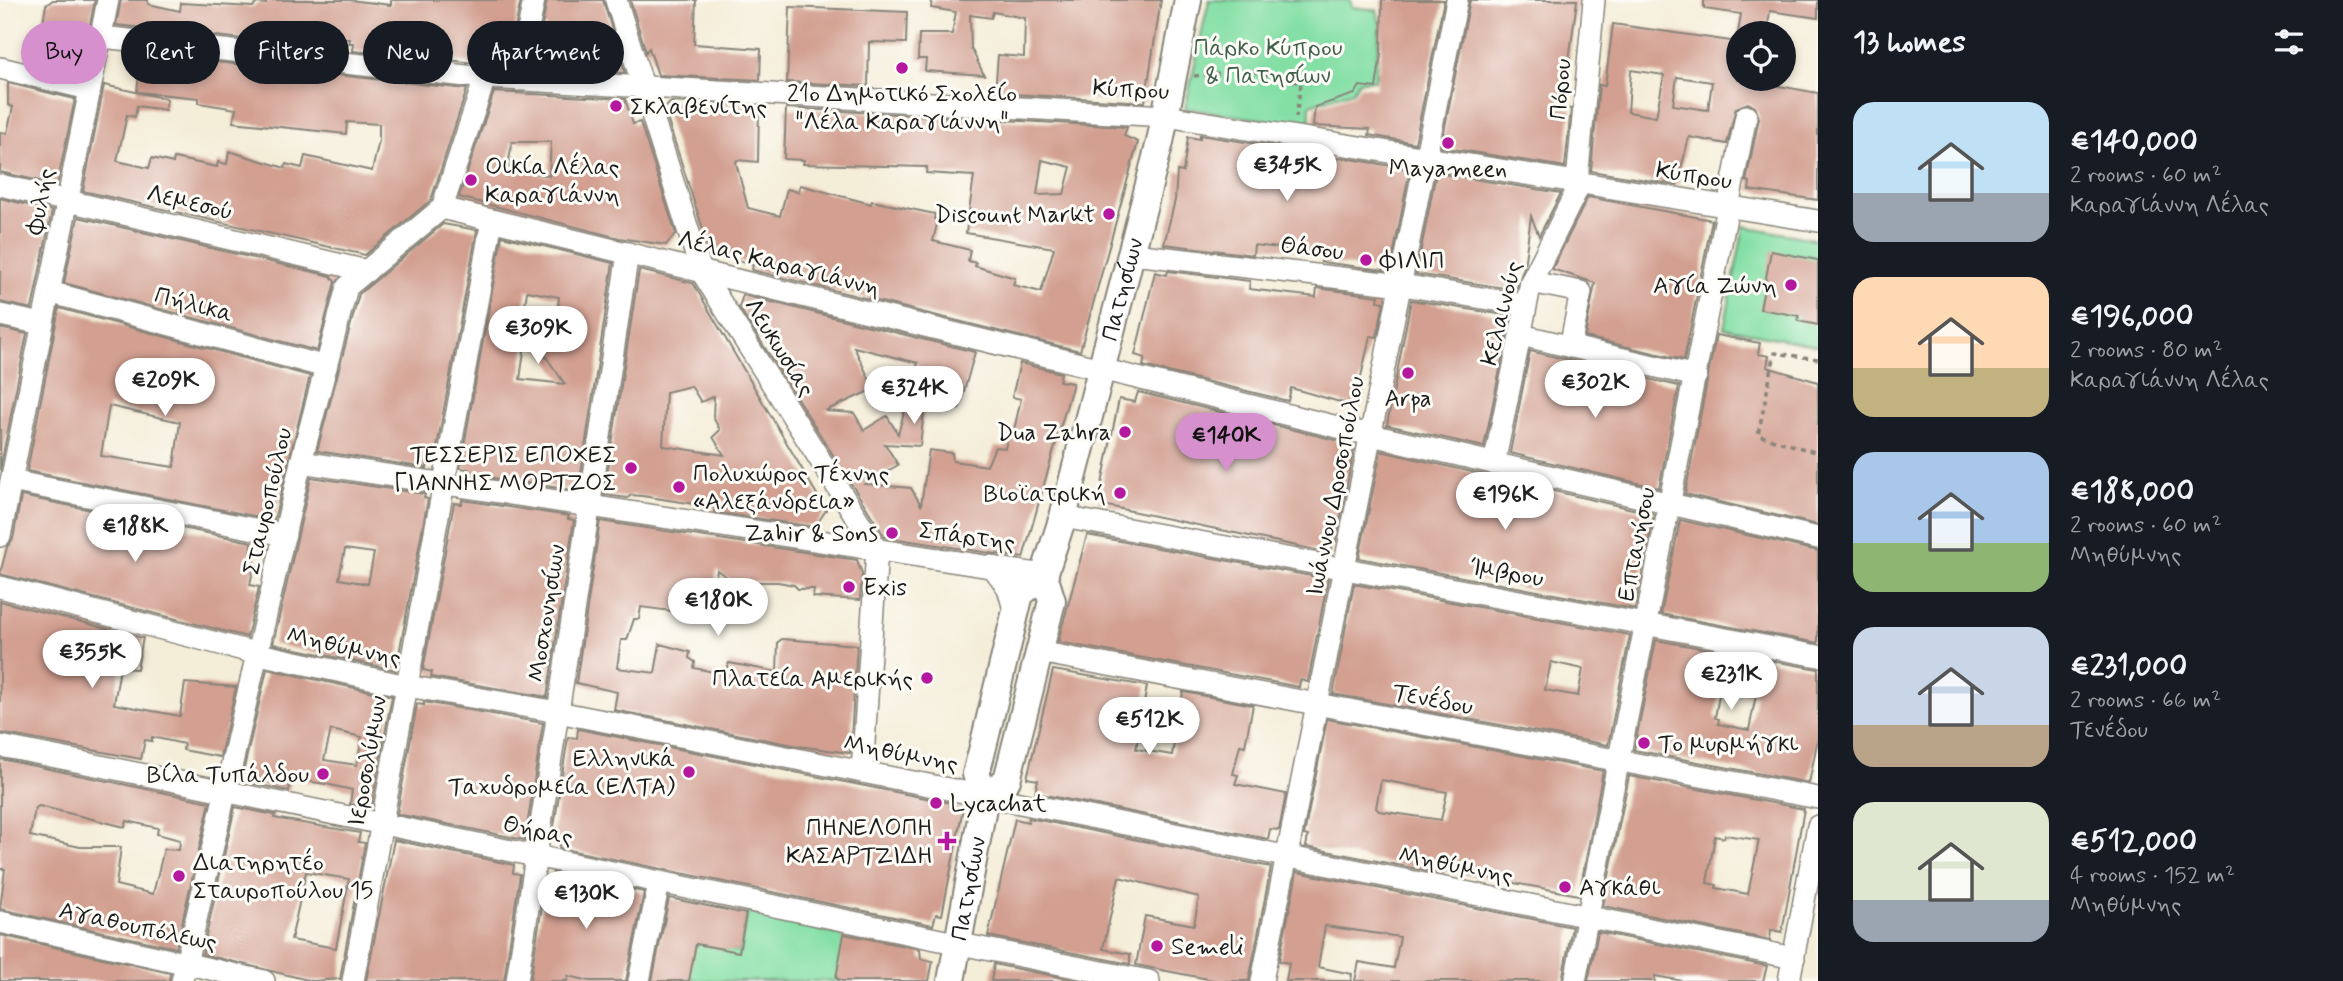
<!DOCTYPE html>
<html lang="en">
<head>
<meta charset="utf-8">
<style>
	:root { --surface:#171b24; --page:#242831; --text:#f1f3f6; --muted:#9ea1a6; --accent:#d690ce }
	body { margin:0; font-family:Mynerve,sans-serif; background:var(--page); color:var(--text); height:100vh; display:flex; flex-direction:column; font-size:26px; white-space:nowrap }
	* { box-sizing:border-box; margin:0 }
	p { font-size:23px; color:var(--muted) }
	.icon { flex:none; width:38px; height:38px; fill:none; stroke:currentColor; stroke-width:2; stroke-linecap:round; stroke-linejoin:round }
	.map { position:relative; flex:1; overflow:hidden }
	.side { display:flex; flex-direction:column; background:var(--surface); width:525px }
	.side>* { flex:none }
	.top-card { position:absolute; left:21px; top:21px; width:665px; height:63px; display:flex; gap:14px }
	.controls { position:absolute; left:1726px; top:21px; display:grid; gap:14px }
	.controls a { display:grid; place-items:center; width:70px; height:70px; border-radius:50%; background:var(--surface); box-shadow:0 4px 10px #0003; font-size:35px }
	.price { position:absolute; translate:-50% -60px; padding:0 16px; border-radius:24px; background:#fff; color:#222; font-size:23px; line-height:46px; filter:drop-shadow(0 2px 4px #0008) }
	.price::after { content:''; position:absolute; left:50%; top:42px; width:21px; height:16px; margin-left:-10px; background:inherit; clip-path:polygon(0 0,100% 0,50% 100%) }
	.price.selected { background:var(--accent); color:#111 }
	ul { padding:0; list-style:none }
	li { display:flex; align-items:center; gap:21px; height:175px; padding:0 35px }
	li span { display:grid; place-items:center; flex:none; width:196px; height:140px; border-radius:21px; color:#555 }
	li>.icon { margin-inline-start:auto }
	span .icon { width:84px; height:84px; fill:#fffc; stroke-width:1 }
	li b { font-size:30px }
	h2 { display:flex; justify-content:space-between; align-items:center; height:84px; padding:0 35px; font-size:30px }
	.tag { padding:0 24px; border-radius:32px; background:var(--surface); box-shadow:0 4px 10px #0003; font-size:24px; line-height:63px }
	.tag.selected { background:var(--accent); color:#111 }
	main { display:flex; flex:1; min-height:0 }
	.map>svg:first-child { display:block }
	.green { fill:#84dfa5; stroke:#507e60; stroke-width:2 }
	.building { fill:#d29f90; fill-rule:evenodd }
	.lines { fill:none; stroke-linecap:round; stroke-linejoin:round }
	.minor-casing { stroke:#88847a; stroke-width:24 }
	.major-casing { stroke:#88847a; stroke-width:30 }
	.path { stroke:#88847a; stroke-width:3.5; stroke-dasharray:5 5; stroke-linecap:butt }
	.minor { stroke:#fff; stroke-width:21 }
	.major { stroke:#fff; stroke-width:26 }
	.poi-dot { fill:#b5179e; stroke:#fdfcf7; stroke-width:2.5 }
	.labels { text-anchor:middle; stroke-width:6; stroke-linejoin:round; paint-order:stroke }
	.park-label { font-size:24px; fill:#40604c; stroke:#fdfcf7 }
	.street-label { font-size:24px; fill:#1c1c1c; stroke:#fdfcf7 }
	.poi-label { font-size:24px; fill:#1c1c1c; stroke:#fdfcf7; text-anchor:start }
</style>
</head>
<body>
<main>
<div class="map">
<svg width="1818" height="981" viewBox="0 0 1818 981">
	<rect width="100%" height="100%" fill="#fdfcf7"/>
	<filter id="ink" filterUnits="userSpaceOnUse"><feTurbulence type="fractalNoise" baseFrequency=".0143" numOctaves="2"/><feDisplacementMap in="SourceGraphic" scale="14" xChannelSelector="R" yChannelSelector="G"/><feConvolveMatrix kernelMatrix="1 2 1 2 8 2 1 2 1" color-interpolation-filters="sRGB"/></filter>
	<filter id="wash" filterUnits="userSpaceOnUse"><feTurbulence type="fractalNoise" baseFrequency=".00686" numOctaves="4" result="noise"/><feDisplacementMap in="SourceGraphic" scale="28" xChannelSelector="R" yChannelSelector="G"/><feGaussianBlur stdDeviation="1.57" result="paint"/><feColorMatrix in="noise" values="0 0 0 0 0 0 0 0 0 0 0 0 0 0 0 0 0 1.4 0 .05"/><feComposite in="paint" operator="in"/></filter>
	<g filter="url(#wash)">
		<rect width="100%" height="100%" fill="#f4edd8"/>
		<g class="green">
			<polygon points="1209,0 1350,0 1352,7 1377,10 1380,24 1375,80 1359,81 1353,91 1310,105 1310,127 1185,108"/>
			<polygon points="1744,226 1818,240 1818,346 1724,328"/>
			<polygon points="747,912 844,936 842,981 698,981 689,977 693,941 739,952"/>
		</g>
		<g id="blocks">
			<g class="building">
				<polygon points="53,0 95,0 80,73 36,63 46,5"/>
				<polygon points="121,0 148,0 148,4 180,11 181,3 253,7 257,3 266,4 266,0 349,0 391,5 391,0 521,0 507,66 353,51 354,43 349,43 350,39 317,38 317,47 116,25"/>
				<polygon points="547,0 603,0 625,73 544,68 546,26 542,26"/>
				<polygon points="630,0 696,0 694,44 761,49 760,80 658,75 649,48 646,52"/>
				<polygon points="932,0 1161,0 1145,102 995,93 998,55 1024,57 1025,18 993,12 991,18 970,15 971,48 984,75 925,71 926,59 918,59 919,34 952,34 956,12 931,8"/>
				<polygon points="1382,0 1444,0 1415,143 1369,135 1370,129 1313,126 1315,107 1355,94 1360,86 1376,88 1381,54"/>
				<polygon points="1470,0 1577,0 1567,76 1563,76 1559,108 1571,109 1565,167 1441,147"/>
				<polygon points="1704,0 1818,0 1818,18 1770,11 1767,33 1738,33 1741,14 1704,9"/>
				<polygon points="790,7 907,12 906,43 869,42 868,86 787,82"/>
				<path d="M1613,24L1738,42V79H1780L1779,86L1818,93V200L1749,190L1750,182L1746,181L1759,118L1755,107L1748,103L1736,108L1727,144L1689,137L1677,185L1591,171L1599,85L1605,86ZM1631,70L1664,75L1656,117L1628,112ZM1677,77L1712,82L1708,110L1673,105Z"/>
				<polygon points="141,54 467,89 431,200 365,255 83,191 104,85 167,99 165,110 137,106 135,117 127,115 117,161 149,168 152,158 173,163 174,158 217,167 218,162 227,164 229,151 285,168 286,164 302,168 305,156 372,171 379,141 379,124 347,122 346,134 233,122 236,109 199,103 199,98 137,92"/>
				<polygon points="8,83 75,99 57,185 0,172 0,132 7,133 13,107 8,105"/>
				<path d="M494,92L625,99L633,124L640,122L676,234L666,245L619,238L459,197ZM512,142H551L549,176L508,167Z"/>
				<path d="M671,102L759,106L758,162L737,160L736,163L748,208L780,216L787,189L798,192L800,185L871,204L872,201L935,214L934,219L938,220L933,241L970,250L968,261L976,263L975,266L1015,278L1013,285L1041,292L1054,248L966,233L974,176L926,173L927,167L803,164L804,160L784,159L786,108L1127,127L1124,136L1138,142L1080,351L752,270L753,265L711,254L664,109ZM1042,160L1071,167L1064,194L1037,195Z"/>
				<polygon points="1200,135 1315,153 1315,159 1345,158 1410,169 1391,267 1384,266 1384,270 1321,262 1322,253 1254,245 1253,255 1164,244 1175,200 1177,171 1183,172 1188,137 1200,139"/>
				<polygon points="1436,173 1561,193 1539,236 1531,216 1524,267 1516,290 1416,274"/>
				<polygon points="1588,197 1712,220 1684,360 1585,337 1595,283 1552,269"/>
				<polygon points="0,198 52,211 32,309 0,302"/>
				<polygon points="78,217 331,276 335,282 317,351 64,283"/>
				<polygon points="443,224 477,230 435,458 429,457 427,468 317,451 359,294"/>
				<path d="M502,236L613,263L579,487L573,486L572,490L467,474L468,469L460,468ZM527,291L559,297L556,325L523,320ZM527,330L565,384L520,379Z"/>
				<polygon points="1771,251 1818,260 1818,325 1798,321 1799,316 1760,309"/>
				<path d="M639,270L693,283L826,510L815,527L714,512L715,507L642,496L631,495L628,498L604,495ZM691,386L701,402L714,396L713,417L720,430L713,437L724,455L663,446L666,392Z"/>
				<polygon points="1168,271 1250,281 1249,289 1281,293 1316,297 1317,288 1379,296 1378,301 1384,302 1377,337 1370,336 1359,386 1361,389 1359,399 1354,406 1291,388 1288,401 1143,366 1145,358 1135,355 1155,272 1167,275"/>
				<path d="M743,295L975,352L959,409L925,402L920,446L885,444L898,465L865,484L911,488L921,505L929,450L952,453L953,461L987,466L995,447L1005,448L1010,429L1014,430L1021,399L1012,397L1020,363L1061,373L1059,381L1073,383L1023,558L885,537L739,307ZM854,347L918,363L898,434L887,416L864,430L854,413L825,411L874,389Z"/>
				<polygon points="1411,300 1511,316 1484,447 1387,425"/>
				<path d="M59,308L310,376L274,520L27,471ZM109,406L180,422L174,467L101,456Z"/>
				<polygon points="0,328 27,334 0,470"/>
				<polygon points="1716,335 1760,343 1758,354 1769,356 1767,367 1818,382 1818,525 1685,494"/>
				<polygon points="1530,351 1679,386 1659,488 1510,453"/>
				<polygon points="1138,392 1352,444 1351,448 1354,449 1336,541 1333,540 1330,553 1098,504 1119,399 1135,402"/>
				<polygon points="1381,451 1654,514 1635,609 1359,558"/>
				<path d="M311,477L425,494L424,498L428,499L396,670L273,644ZM345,549L374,553L368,584L339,579Z"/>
				<polygon points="21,496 252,542 250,553 256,554 250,585 259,587 247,637 0,574 7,547 13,539"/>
				<polygon points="462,500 569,516 568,519 574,520 547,697 431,677 432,672 423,670 454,503 462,504"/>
				<polygon points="1680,520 1818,551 1818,643 1661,614"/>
				<polygon points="600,521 857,560 862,574 860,600 813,597 814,589 798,589 794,585 778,582 733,582 717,570 709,616 641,607 639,619 634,619 627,640 621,640 617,668 655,673 660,644 690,652 689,658 695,662 694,668 724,674 729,663 777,672 778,642 782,639 857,645 850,753 798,746 614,710 617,692 576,683"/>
				<polygon points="1087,535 1328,579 1308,682 1300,680 1299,687 1058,642"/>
				<path d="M1354,584L1630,635L1608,745L1333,694ZM1551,662L1583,669L1578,696L1545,690Z"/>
				<polygon points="0,601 143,638 137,669 120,668 114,704 180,716 185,683 236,687 220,757 183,750 184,744 152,737 152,741 145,740 141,759 0,733"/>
				<path d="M1656,640L1818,669V738L1809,783L1634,750ZM1720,689L1756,695L1749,730L1718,724L1719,719L1715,718Z"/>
				<path d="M267,669L392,696L371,808L350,804L352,790L326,784L291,779L289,791L241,781ZM331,730L362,737L357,765L324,760Z"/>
				<polygon points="1053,670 1147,686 1136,749 1172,755 1183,692 1253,705 1245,746 1240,745 1233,774 1238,775 1235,784 1286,794 1279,830 1270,829 1268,839 1035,793 1038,780 1027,778"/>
				<polygon points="424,702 543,723 525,840 397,814 417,704 424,705"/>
				<path d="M1327,719L1603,771L1579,895L1444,870L1443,874L1306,847L1308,836L1304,835ZM1381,780L1447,792L1441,820L1379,811L1376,808Z"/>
				<polygon points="578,729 951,803 950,806 963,808 942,915 936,914 933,925 559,848 561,841 552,839 568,737 577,738"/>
				<path d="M0,759L210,802L176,948L0,909L5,869H0ZM39,806L125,827L127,821L158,828L157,834L180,840L179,850L164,849L153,894L116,885L121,847H80L30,836L35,808Z"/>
				<path d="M1629,776L1804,809L1782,932L1771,930L1770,940L1603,906ZM1725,835L1759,840L1748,894L1716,888L1717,885L1707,883L1715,836L1724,838Z"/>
				<path d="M235,807L275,815L274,818L360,833L358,842L365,843L340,979L312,981L202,954ZM306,872L349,879L336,948L291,940Z"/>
				<polygon points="1029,818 1271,867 1249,981 1218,981 1136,965 1145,916 1194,925 1199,897 1119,877 1103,949 1130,954 1130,964 988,936 1015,819 1028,822"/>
				<polygon points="394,840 514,865 513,873 520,874 504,981 366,981"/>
				<polygon points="1297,872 1572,927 1562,981 1355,981 1359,962 1394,968 1400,937 1325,926 1318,967 1352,974 1351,981 1286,981 1289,963 1279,961"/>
				<polygon points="553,873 644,892 626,981 590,981 568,976 567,981 530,981 546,881 552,882"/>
				<polygon points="669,898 746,914 739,952 696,944 689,981 652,981"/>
				<polygon points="1598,932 1767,966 1763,981 1683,981 1655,976 1655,981 1588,981"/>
				<polygon points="844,934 920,949 921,959 933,961 929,981 842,981 836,978"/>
				<polygon points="0,935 170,973 169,981 0,981"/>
				<polygon points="994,964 1003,966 1080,981 991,981"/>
			</g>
		</g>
	</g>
	<g filter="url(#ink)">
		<use href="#blocks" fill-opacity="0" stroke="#88847a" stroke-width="2"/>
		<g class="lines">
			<g class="minor-casing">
				<g id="minor">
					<polyline points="616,0 701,271 877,550"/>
					<polyline points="101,37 485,78 1166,116 1818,221"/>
					<polyline points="0,68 89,89"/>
					<polyline points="518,80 534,0"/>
					<polyline points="0,185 367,271"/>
					<polyline points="442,208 1354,431 1818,538"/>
					<polyline points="1133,254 1402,285 1525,305"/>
					<polyline points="1531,282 1581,292 1570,347"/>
					<polyline points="49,292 326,367"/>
					<polyline points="0,315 42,324"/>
					<polyline points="1521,335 1696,376"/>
					<polyline points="301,462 1044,575"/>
					<polyline points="1494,464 1531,282 1576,192 1594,0"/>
					<polyline points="11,481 285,535"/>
					<polyline points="1063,517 1818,656"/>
					<polyline points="0,536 108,0"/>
					<polyline points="992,566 1008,588 1015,613"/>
					<polyline points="0,587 259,654 407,686 558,712 1030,805 1794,958"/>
					<polyline points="1039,652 1818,798"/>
					<path d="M0,746C384,821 765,908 1149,981"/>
					<polyline points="862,772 877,550"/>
					<polyline points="0,922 264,981"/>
					<polyline points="182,981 301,462 347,287 442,208 485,78"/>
					<polyline points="353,981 492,220"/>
					<polyline points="517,981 628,253"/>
					<polyline points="639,981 659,883"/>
					<polyline points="1262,981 1457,0"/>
					<polyline points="1575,981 1746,116"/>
					<polyline points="1789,981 1818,826"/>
				</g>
			</g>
			<g class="major-casing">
				<g id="major">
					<polyline points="985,796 1007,780 1052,601 1044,575"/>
					<path id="s1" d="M951,981L985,796L976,774L982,751L1020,594L1044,575L1063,517L1160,142L1188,0"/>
				</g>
			</g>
			<g class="path">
				<polyline points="1194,76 1248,70 1301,83 1296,117"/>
				<polyline points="1818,359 1775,353 1758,435 1818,453"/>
			</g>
			<use href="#minor" class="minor"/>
			<use href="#major" class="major"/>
		</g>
	</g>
	<g class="poi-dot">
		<circle cx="902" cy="68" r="7"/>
		<circle cx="616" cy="106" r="7"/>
		<circle cx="1448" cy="143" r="7"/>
		<circle cx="471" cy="180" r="7"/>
		<circle cx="1109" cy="214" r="7"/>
		<circle cx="1366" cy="260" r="7"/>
		<circle cx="1791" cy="285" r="7"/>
		<circle cx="1408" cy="373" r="7"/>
		<circle cx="1125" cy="432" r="7"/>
		<circle cx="631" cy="468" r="7"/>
		<circle cx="679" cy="487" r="7"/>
		<circle cx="1120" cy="493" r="7"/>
		<circle cx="892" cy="533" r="7"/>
		<circle cx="849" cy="587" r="7"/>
		<circle cx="927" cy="678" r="7"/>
		<circle cx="1644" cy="743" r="7"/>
		<circle cx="689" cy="772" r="7"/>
		<circle cx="323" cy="774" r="7"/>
		<circle cx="936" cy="803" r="7"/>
		<path d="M943.5 830.5h7v7h7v7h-7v7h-7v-7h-7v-7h7z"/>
		<circle cx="179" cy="876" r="7"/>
		<circle cx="1565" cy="887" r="7"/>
		<circle cx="1157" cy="946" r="7"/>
	</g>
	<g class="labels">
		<g class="park-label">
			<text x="1268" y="55">Πάρκο Κύπρου<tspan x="1268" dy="28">&amp; Πατησίων</tspan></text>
		</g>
		<g class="street-label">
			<text transform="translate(1131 89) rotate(3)" y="8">Κύπρου</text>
			<text transform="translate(1560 89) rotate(-85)" y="8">Πόρου</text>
			<text transform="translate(1694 175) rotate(9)" y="8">Κύπρου</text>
			<text transform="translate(40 201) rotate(-79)" y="8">Φυλής</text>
			<text transform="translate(190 202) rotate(13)" y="8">Λεμεσού</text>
			<text transform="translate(1312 248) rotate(7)" y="8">Θάσου</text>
			<text transform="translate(779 263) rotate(14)" y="8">Λέλας Καραγιάννη</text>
			<text dy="8" stroke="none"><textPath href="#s1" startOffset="724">Πατησίων</textPath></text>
			<text transform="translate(194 304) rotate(15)" y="8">Πήλικα</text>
			<text transform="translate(1501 313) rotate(-76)" y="8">Κελαινούς</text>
			<text transform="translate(780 347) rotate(58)" y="8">Λευκωσίας</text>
			<text transform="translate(1335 486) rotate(-79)" y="8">Ιωάννου Δροσοπούλου</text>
			<text transform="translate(267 501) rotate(-77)" y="8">Σταυροπούλου</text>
			<text transform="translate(967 536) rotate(8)" y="8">Σπάρτης</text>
			<text transform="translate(1636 544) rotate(-79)" y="8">Επτανήσου</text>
			<text transform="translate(1507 572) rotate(10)" y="8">Ίμβρου</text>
			<text transform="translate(546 613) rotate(-81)" y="8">Μοσχονησίων</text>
			<text transform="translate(344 646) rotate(12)" y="8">Μηθύμνης</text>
			<text transform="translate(1433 699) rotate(11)" y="8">Τενέδου</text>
			<text transform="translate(901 753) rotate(11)" y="8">Μηθύμνης</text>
			<text transform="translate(367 761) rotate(-80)" y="8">Ιεροσολύμων</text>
			<text transform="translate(538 830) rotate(12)" y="8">Θήρας</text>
			<text transform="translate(1456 865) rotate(11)" y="8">Μηθύμνης</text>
			<text dy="8" stroke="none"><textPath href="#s1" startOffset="94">Πατησίων</textPath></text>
			<text transform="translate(138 926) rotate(12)" y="8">Αγαθουπόλεως</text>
		</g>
		<g class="poi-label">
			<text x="902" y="101" text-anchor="middle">21ο Δημοτικό Σχολείο<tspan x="902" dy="28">"Λέλα Καραγιάννη"</tspan></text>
			<text x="630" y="114">Σκλαβενίτης</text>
			<text x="485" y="174">Οικία Λέλας<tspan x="485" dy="28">Καραγιάννη</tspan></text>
			<text x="1448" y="176" text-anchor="middle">Mayameen</text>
			<text x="1095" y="222" text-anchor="end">Discount Markt</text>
			<text x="1380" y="268">ΦΙΛΙΠ</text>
			<text x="1777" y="293" text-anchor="end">Αγία Ζώνη</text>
			<text x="1408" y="406" text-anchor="middle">Arpa</text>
			<text x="1111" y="440" text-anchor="end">Dua Zahra</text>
			<text x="617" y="462" text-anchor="end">ΤΕΣΣΕΡΙΣ ΕΠΟΧΕΣ<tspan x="617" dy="28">ΓΙΑΝΝΗΣ ΜΟΡΤΖΟΣ</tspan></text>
			<text x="693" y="481">Πολυχώρος Τέχνης<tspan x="693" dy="28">«Αλεξάνδρεια»</tspan></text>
			<text x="1106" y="501" text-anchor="end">Βιοϊατρική</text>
			<text x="878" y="541" text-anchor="end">Zahir &amp; Sons</text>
			<text x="863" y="595">Exis</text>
			<text x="913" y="686" text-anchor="end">Πλατεία Αμερικής</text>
			<text x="1658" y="751">Το μυρμήγκι</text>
			<text x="675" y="766" text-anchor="end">Ελληνικά<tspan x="675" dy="28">Ταχυδρομεία (ΕΛΤΑ)</tspan></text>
			<text x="309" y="782" text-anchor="end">Βίλα Τυπάλδου</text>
			<text x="950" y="811">Lycachat</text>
			<text x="933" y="835" text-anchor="end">ΠΗΝΕΛΟΠΗ<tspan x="933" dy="28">ΚΑΣΑΡΤΖΙΔΗ</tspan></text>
			<text x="193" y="870">Διατηρητέο<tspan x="193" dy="28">Σταυροπούλου 15</tspan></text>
			<text x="1579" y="895">Αγκάθι</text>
			<text x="1171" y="954">Semeli</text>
		</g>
	</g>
</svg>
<div class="controls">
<a><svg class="icon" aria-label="locate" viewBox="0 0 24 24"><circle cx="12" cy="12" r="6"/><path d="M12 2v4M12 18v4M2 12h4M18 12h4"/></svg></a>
</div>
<b class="price" style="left:1287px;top:203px">€345K</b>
<b class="price" style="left:538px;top:366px">€309K</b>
<b class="price" style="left:165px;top:418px">€209K</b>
<b class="price" style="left:1595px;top:420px">€302K</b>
<b class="price" style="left:914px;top:426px">€324K</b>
<b class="price selected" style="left:1226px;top:473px">€140K</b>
<b class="price" style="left:1505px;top:532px">€196K</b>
<b class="price" style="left:135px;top:564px">€188K</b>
<b class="price" style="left:718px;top:638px">€180K</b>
<b class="price" style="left:92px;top:690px">€355K</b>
<b class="price" style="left:1731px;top:712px">€231K</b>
<b class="price" style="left:1149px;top:757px">€512K</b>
<b class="price" style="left:586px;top:931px">€130K</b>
<div class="top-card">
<a class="tag selected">Buy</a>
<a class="tag">Rent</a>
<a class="tag">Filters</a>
<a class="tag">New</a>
<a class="tag">Apartment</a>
</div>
</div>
<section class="side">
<h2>13 homes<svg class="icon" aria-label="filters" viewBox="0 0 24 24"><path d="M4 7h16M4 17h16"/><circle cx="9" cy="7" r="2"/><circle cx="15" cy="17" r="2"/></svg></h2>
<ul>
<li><span style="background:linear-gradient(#bfe0f5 65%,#9aa5b1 0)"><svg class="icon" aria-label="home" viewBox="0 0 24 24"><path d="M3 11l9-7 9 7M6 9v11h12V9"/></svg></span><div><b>€140,000</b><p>2 rooms · 60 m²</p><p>Καραγιάννη Λέλας</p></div></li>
<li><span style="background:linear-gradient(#ffd9b3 65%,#c2b280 0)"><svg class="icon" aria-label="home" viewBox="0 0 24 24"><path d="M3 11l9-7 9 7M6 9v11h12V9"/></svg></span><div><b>€196,000</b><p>2 rooms · 80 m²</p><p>Καραγιάννη Λέλας</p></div></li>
<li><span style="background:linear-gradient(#a9c7e8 65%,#8fb573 0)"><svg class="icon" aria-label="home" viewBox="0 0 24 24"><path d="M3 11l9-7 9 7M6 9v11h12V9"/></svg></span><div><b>€188,000</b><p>2 rooms · 60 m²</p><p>Μηθύμνης</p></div></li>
<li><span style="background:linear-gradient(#c9d6e8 70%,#b9a48a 0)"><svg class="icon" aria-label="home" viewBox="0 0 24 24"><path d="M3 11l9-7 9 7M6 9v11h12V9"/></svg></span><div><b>€231,000</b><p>2 rooms · 66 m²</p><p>Τενέδου</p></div></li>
<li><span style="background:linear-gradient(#dfe7d0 70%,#9aa5b1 0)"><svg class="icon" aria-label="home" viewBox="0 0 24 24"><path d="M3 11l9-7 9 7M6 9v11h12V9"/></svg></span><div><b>€512,000</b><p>4 rooms · 152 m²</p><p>Μηθύμνης</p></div></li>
</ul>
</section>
</main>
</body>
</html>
